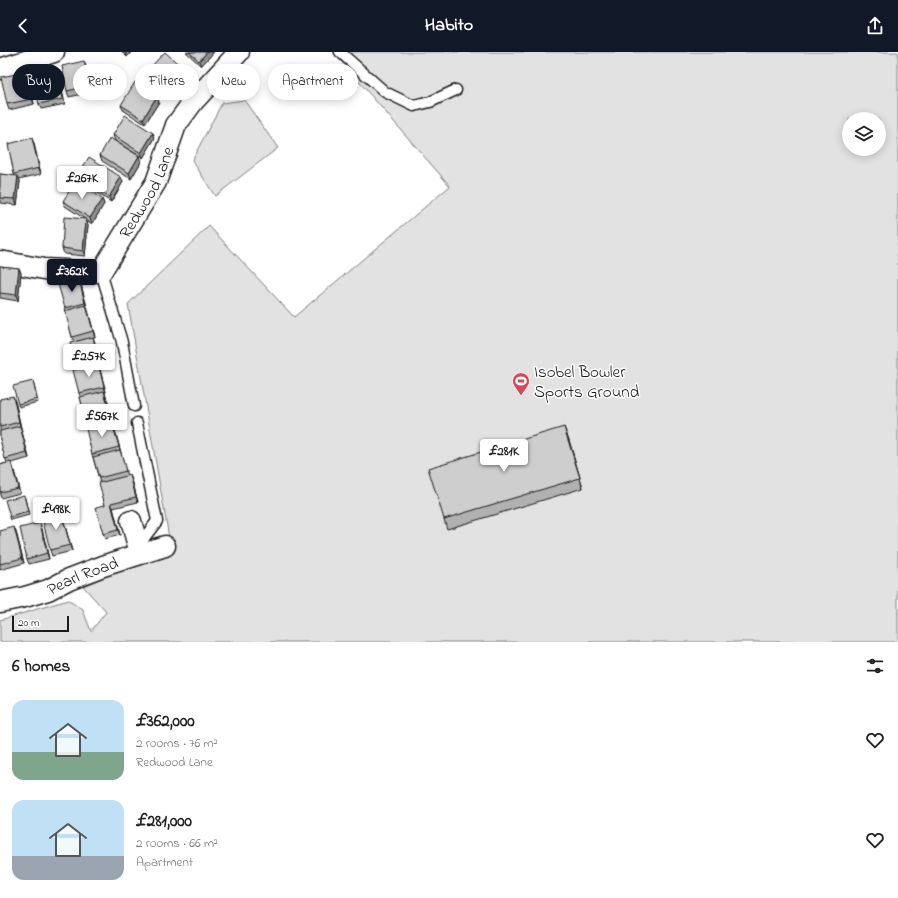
<!DOCTYPE html>
<html lang="en">
<head>
<meta charset="utf-8">
<style>
	:root { --surface:#fff; --page:#f2f2f2; --text:#222; --muted:#767676; --accent:#111827 }
	body { margin:0; font-family:"Indie Flower",sans-serif; background:var(--page); color:var(--text); height:100vh; display:flex; flex-direction:column; font-size:15px; white-space:nowrap }
	* { box-sizing:border-box; margin:0 }
	p { font-size:13px; color:var(--muted) }
	.icon { flex:none; width:22px; height:22px; fill:none; stroke:currentColor; stroke-width:2; stroke-linecap:round; stroke-linejoin:round }
	.map { position:relative; height:590px; overflow:hidden }
	.details { display:flex; flex-direction:column; background:var(--surface); flex:1 }
	.details>* { flex:none }
	.top-card { position:absolute; left:12px; top:12px; width:400px; height:36px; display:flex; gap:8px }
	.buttons { position:absolute; left:842px; top:60px; display:grid; gap:8px }
	.buttons a { display:grid; place-items:center; width:44px; height:44px; border-radius:50%; background:var(--surface); box-shadow:0 2px 10px #0003; font-size:20px }
	.scale { position:absolute; left:12px; bottom:10px; width:57px; box-sizing:border-box; padding-left:4px; border:2px solid #1c1c1c; border-top:0; font-size:11px; line-height:14px; white-space:nowrap; color:#1c1c1c; -webkit-text-stroke:3px #fff; paint-order:stroke }
	.price { position:absolute; translate:-50% -34px; padding:0 9px; border-radius:4px; background:#fff; color:#222; font-size:13px; line-height:26px; filter:drop-shadow(0 1px 2px #0008) }
	.price::after { content:''; position:absolute; left:50%; top:24px; width:12px; height:9px; margin-left:-6px; background:inherit; clip-path:polygon(0 0,100% 0,50% 100%) }
	.price.selected { background:var(--accent); color:#fff }
	ul { padding:0; list-style:none }
	li { display:flex; align-items:center; gap:12px; height:100px; padding:0 12px }
	li span { display:grid; place-items:center; flex:none; width:112px; height:80px; border-radius:12px; color:#555 }
	li>.icon { margin-inline-start:auto }
	span .icon { width:48px; height:48px; fill:#fffc; stroke-width:1 }
	li b { font-size:17px }
	h2 { display:flex; justify-content:space-between; align-items:center; height:48px; padding:0 12px; font-size:17px }
	.tag { padding:0 14px; border-radius:18px; background:var(--surface); box-shadow:0 2px 10px #0003; font-size:14px; line-height:36px }
	.tag.selected { background:var(--accent); color:#fff }
	header { display:flex; justify-content:space-between; align-items:center; height:52px; padding:0 12px; background:var(--accent); color:#fff; font-size:18px; font-weight:800 }
	.map>svg:first-child { display:block }
	.green { fill:#e2e2e2; stroke:#7f7f7f; fill-rule:evenodd }
	.lines { fill:none; stroke-linecap:round; stroke-linejoin:round }
	.service-casing { stroke:#1c1c1c; stroke-width:13 }
	.minor-casing { stroke:#1c1c1c; stroke-width:23 }
	.service { stroke:#fff; stroke-width:10 }
	.minor { stroke:#fff; stroke-width:20 }
	.wall { fill:#b1b1b1; stroke:#1c1c1c }
	.shaded-wall { fill:#909090; stroke:#1c1c1c }
	.building { fill:#cecece; stroke:#1c1c1c }
	.labels { text-anchor:middle; stroke-width:3; stroke-linejoin:round; paint-order:stroke }
	.street-label { font-size:17px; fill:#1c1c1c; stroke:#fff }
	.poi-label { font-size:17px; fill:#1c1c1c; stroke:#fff; text-anchor:start }
</style>
</head>
<body>
<header><svg class="icon" aria-label="back" viewBox="0 0 24 24"><path d="M15 5l-7 7 7 7"/></svg>Habito<svg class="icon" aria-label="share" viewBox="0 0 24 24"><path d="M12 15V3M7 8l5-5 5 5M5 13v7h14v-7"/></svg></header>
<div class="map">
<svg width="898" height="590" viewBox="0 0 898 590">
	<rect width="100%" height="100%" fill="#fff"/>
	<filter id="ink" filterUnits="userSpaceOnUse"><feTurbulence type="fractalNoise" baseFrequency=".025" numOctaves="2"/><feDisplacementMap in="SourceGraphic" scale="8" xChannelSelector="R" yChannelSelector="G"/><feConvolveMatrix kernelMatrix="1 2 1 2 8 2 1 2 1" color-interpolation-filters="sRGB"/></filter>
	<g filter="url(#ink)">
		<g class="green">
			<path d="M333,0H898V590H0V568L68,548L83,558L91,579L106,560L83,534L171,497L128,252L209,174L294,265L450,134ZM849,67H879V97H849Z"/>
			<polygon points="244,48 278,96 215,144 192,108 222,51"/>
		</g>
		<g class="lines">
			<g class="service-casing">
				<g id="service">
					<polyline points="340,0 385,40 414,54 430,50 456,38"/>
					<polyline points="101,220 122,290 134,354"/>
					<polyline points="137,371 157,469 138,494"/>
				</g>
			</g>
			<g class="minor-casing">
				<g id="minor">
					<polyline points="0,17 54,0"/>
					<path id="s1" d="M0,209L44,217L101,220L156,130L176,73L193,50L239,0"/>
					<polyline points="131,469 140,501"/>
					<path id="s2" d="M0,550L25,545L48,538L69,527L103,514L165,494"/>
				</g>
			</g>
			<use href="#service" class="service"/>
			<use href="#minor" class="minor"/>
		</g>
		<g class="wall">
			<polygon points="122,0 131,0 127,5"/>
			<polygon points="186,0 214,0 201,14"/>
			<polygon points="84,9 86,14 92,40 69,45 67,39"/>
			<polygon points="145,21 188,25 168,46 147,27"/>
			<polygon points="58,22 65,52 41,57 39,52"/>
			<polygon points="28,25 34,52 9,58 7,52"/>
			<polygon points="157,44 159,50 145,72 123,58 121,53"/>
			<polygon points="153,81 155,86 143,106 115,89 113,83"/>
			<polygon points="34,92 41,122 19,127 20,129 17,153 0,151 0,122 15,124 14,122"/>
			<polygon points="100,103 141,110 131,127 102,109"/>
			<polygon points="77,125 123,130 111,150 79,130"/>
			<polygon points="102,147 104,152 92,172 86,168 88,173 85,204 64,202 62,196 85,167 65,154 63,149"/>
			<polygon points="0,214 19,216 21,221 18,249 0,246"/>
			<polygon points="81,232 95,285 74,290 72,285 65,256"/>
			<polygon points="93,285 100,312 98,313 106,340 105,340 121,401 127,424 132,428 138,450 113,456 120,483 105,487 103,482 105,453 100,431 92,402 88,376 79,341 77,317 75,313"/>
			<polygon points="33,329 38,350 19,355 18,352"/>
			<polygon points="0,347 15,349 21,376 29,406 12,411 20,441 1,446 0,443 0,413 7,411 0,387"/>
			<polygon points="568,385 583,436 447,477 444,467"/>
			<polygon points="25,446 29,463 11,468 10,465"/>
			<polygon points="61,460 72,499 52,504 50,498"/>
			<polygon points="42,477 49,507 29,512 27,507"/>
			<polygon points="0,479 16,480 24,511 0,518"/>
		</g>
		<g class="shaded-wall">
			<polygon points="125,0 131,0 127,5"/>
			<polygon points="207,0 214,0 201,14 199,9"/>
			<polygon points="84,9 86,14 92,40 90,34"/>
			<polygon points="56,17 58,22 65,52 63,47"/>
			<polygon points="186,19 188,25 168,46 166,41"/>
			<polygon points="26,20 28,25 34,52 32,47"/>
			<polygon points="157,44 159,50 145,72 143,67"/>
			<polygon points="153,81 155,86 143,106 141,101"/>
			<polygon points="32,86 34,92 41,122 39,116"/>
			<polygon points="139,104 141,110 131,127 129,121"/>
			<polygon points="18,124 20,129 17,153 15,147"/>
			<polygon points="121,125 123,130 111,150 109,145"/>
			<polygon points="102,147 104,152 92,172 90,166"/>
			<polygon points="86,167 88,173 85,204 83,199"/>
			<polygon points="19,216 21,221 18,249 16,243"/>
			<polygon points="79,227 88,259 95,285 93,279"/>
			<polygon points="93,285 95,291 100,312 98,307"/>
			<polygon points="98,311 100,317 106,340 104,335"/>
			<polygon points="104,339 106,344 113,370 111,365"/>
			<polygon points="13,344 15,349 21,376 19,370"/>
			<polygon points="112,370 114,375 121,401 119,395"/>
			<polygon points="20,374 22,380 29,406 27,401"/>
			<polygon points="564,375 568,385 583,436 580,426"/>
			<polygon points="11,410 13,416 20,441 18,436"/>
			<polygon points="130,423 132,428 138,450 136,445"/>
			<polygon points="111,451 113,456 120,483 118,478"/>
			<polygon points="61,460 63,466 72,499 70,493"/>
			<polygon points="40,471 42,477 49,507 47,501"/>
			<polygon points="14,475 16,480 24,511 22,506"/>
		</g>
		<g class="building">
			<polygon points="165,0 186,19 166,41 145,21"/>
			<polygon points="189,0 207,0 199,9"/>
			<polygon points="84,9 90,34 67,39 62,14"/>
			<polygon points="56,17 63,47 39,52 32,22"/>
			<polygon points="26,20 32,47 7,52 1,25"/>
			<polygon points="135,30 157,44 143,67 121,53"/>
			<polygon points="125,63 153,81 141,101 113,83"/>
			<polygon points="32,86 39,116 14,122 8,92"/>
			<polygon points="110,86 139,104 129,121 100,103"/>
			<polygon points="89,105 121,125 109,145 77,125"/>
			<polygon points="0,122 18,124 15,147 0,146"/>
			<polygon points="75,130 102,147 90,166 63,149"/>
			<polygon points="64,165 86,167 83,199 62,196"/>
			<polygon points="0,214 19,216 16,243 0,241"/>
			<polygon points="79,227 85,251 65,256 58,232"/>
			<polygon points="86,253 93,279 72,285 65,259"/>
			<polygon points="93,285 98,307 75,313 70,291"/>
			<polygon points="98,311 104,335 79,341 73,318"/>
			<polygon points="33,329 37,347 18,352 13,334"/>
			<polygon points="104,339 111,365 87,371 80,345"/>
			<polygon points="13,344 19,370 0,375 0,347"/>
			<polygon points="112,370 119,395 92,402 86,377"/>
			<polygon points="20,374 27,401 5,407 0,387 0,379"/>
			<polygon points="564,375 580,426 444,467 428,416"/>
			<polygon points="120,398 126,419 99,426 93,405"/>
			<polygon points="11,410 18,436 0,440 0,413"/>
			<polygon points="130,423 136,445 111,451 118,478 103,482 96,455 105,453 99,431"/>
			<polygon points="24,443 28,460 10,465 5,448"/>
			<polygon points="61,460 70,493 50,498 42,465"/>
			<polygon points="40,471 47,501 27,507 20,476"/>
			<polygon points="14,475 22,506 0,512 0,479"/>
		</g>
	</g>
	<defs>
		<g id="stadium-pin" transform="scale(0.9)"><path d="M0 17L-7.5 6A9.5 9.5 0 1 1 7.5 6Z" fill="#d1495b" stroke="#fff"/><path d="M0-5a6.5 5 0 1 0 0 10a6.5 5 0 1 0 0-10ZM-3.5-1.8h7v3.6h-7Z" fill="#fff"/></g>
	</defs>
	<g fill-rule="evenodd">
		<use href="#stadium-pin" x="521" y="329"/>
	</g>
	<g class="labels">
		<g class="street-label">
			<text dy="6" stroke="none"><textPath href="#s1" startOffset="194">Redwood Lane</textPath></text>
			<text dy="6" stroke="none"><textPath href="#s2" startOffset="87">Pearl Road</textPath></text>
		</g>
		<g class="poi-label">
			<text x="534" y="325">Isobel Bowler<tspan x="534" dy="20">Sports Ground</tspan></text>
		</g>
	</g>
</svg>
<div class="buttons">
<a><svg class="icon" aria-label="layers" viewBox="0 0 24 24"><path d="M12 4l9 5-9 5-9-5zM3 14l9 5 9-5"/></svg></a>
</div>
<div class="scale">20 m</div>
<b class="price" style="left:82px;top:148px">£267K</b>
<b class="price selected" style="left:72px;top:241px">£362K</b>
<b class="price" style="left:89px;top:326px">£257K</b>
<b class="price" style="left:102px;top:386px">£567K</b>
<b class="price" style="left:504px;top:421px">£281K</b>
<b class="price" style="left:56px;top:479px">£498K</b>
<div class="top-card">
<a class="tag selected">Buy</a>
<a class="tag">Rent</a>
<a class="tag">Filters</a>
<a class="tag">New</a>
<a class="tag">Apartment</a>
</div>
</div>
<section class="details">
<h2>6 homes<svg class="icon" aria-label="filters" viewBox="0 0 24 24"><path d="M4 7h16M4 17h16"/><circle cx="9" cy="7" r="2"/><circle cx="15" cy="17" r="2"/></svg></h2>
<ul>
<li><span style="background:linear-gradient(#bfe0f5 65%,#7fa58c 0)"><svg class="icon" aria-label="home" viewBox="0 0 24 24"><path d="M3 11l9-7 9 7M6 9v11h12V9"/></svg></span><div><b>£362,000</b><p>2 rooms · 76 m²</p><p>Redwood Lane</p></div><svg class="icon" aria-label="heart" viewBox="0 0 24 24"><path d="M12 20l-8-8c-3-5 5-10 8-4 3-6 11-1 8 4z"/></svg></li>
<li><span style="background:linear-gradient(#bfe0f5 70%,#9aa5b1 0)"><svg class="icon" aria-label="home" viewBox="0 0 24 24"><path d="M3 11l9-7 9 7M6 9v11h12V9"/></svg></span><div><b>£281,000</b><p>2 rooms · 66 m²</p><p>Apartment</p></div><svg class="icon" aria-label="heart" viewBox="0 0 24 24"><path d="M12 20l-8-8c-3-5 5-10 8-4 3-6 11-1 8 4z"/></svg></li>
</ul>
</section>
</body>
</html>
